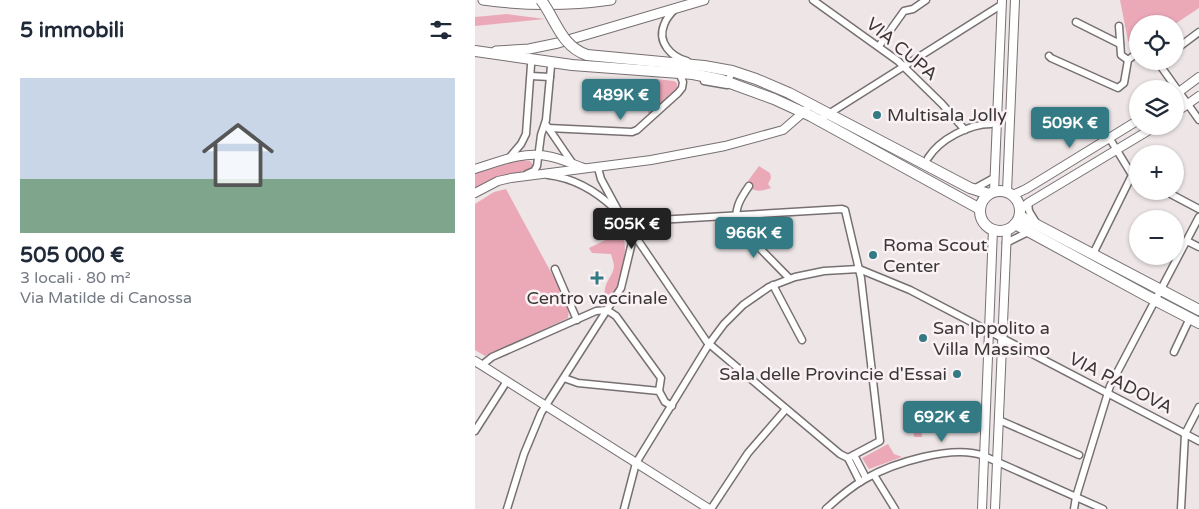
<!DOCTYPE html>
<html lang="it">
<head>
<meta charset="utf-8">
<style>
	:root { --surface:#fff; --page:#f6f6f7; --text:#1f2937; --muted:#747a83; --line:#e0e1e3; --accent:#337a84 }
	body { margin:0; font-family:"Varela Round",sans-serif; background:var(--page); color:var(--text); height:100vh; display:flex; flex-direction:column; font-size:19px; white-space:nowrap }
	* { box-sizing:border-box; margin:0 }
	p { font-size:16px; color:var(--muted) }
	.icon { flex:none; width:28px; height:28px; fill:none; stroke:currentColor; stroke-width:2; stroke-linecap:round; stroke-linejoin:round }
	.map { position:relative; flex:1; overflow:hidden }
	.drawer { display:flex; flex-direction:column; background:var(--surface); width:475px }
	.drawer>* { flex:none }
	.controls { position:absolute; left:654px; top:15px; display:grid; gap:10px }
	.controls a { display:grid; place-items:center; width:55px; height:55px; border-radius:50%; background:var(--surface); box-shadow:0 1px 4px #0004; font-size:25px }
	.price { position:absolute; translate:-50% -42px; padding:0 11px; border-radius:5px; background:var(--accent); color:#fff; font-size:16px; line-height:32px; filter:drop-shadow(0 1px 2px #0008) }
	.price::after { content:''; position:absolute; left:50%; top:30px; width:15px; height:11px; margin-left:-8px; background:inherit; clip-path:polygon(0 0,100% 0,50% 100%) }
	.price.current { background:#222; color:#fff }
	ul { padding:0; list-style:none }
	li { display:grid; align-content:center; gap:10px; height:265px; padding:0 20px }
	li+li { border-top:1px solid var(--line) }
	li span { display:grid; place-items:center; height:155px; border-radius:0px; color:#555 }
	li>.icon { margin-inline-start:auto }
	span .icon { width:90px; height:90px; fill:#fffc; stroke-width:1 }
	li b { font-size:21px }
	h2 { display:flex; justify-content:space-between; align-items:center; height:60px; padding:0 20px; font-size:21px }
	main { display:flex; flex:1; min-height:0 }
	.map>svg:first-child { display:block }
	.green { fill:#eba9b8 }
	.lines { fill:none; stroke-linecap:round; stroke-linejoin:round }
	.minor-casing { stroke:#777071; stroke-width:9 }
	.tertiary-casing { stroke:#777071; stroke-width:10 }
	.secondary-casing { stroke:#777071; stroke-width:11 }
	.primary-casing { stroke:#777071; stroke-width:12 }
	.minor { stroke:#fff; stroke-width:6 }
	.tertiary { stroke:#fff; stroke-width:8 }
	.secondary { stroke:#fff; stroke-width:9 }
	.primary { stroke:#fff; stroke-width:10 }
	.primary-bridge-casing { stroke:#777071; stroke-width:12; stroke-linecap:butt }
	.primary-bridge { stroke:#fff; stroke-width:10 }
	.poi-dot { fill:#337a84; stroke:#faf2f4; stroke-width:2 }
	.labels { text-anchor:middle; stroke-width:5; stroke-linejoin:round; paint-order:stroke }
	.street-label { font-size:18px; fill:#3a3737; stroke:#faf2f4 }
	.poi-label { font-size:18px; fill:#3a3737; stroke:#faf2f4; text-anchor:start }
</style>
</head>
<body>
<main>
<section class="drawer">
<h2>5 immobili<svg class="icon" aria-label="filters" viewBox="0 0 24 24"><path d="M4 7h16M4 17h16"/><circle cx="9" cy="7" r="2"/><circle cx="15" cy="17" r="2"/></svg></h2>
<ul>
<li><span style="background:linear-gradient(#c9d6e8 65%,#7fa58c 0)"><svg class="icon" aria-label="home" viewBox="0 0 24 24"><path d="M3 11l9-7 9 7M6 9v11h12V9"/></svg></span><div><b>505 000 €</b><p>3 locali · 80 m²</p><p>Via Matilde di Canossa</p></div></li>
</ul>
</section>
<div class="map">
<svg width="724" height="509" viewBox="0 0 724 509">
	<rect width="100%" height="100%" fill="#ede5e6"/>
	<g class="green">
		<polygon points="645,0 724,0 724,8 700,24 662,24 662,45 659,46 653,41"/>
		<polygon points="32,14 70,19 0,26 0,17"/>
		<polygon points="181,79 199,81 202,83 202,88 175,114 173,113 176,82"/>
		<polygon points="44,160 55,161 58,165 57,169 54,171 21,177 0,188 0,173"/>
		<path d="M284,166L295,173L296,178L293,184L296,188C285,192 279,192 270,185Z"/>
		<polygon points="31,189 85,289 84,295 94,308 93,318 10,356 0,350 0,204 19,192"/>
		<path d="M147,232C154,251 148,288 131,299C126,284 137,279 139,267C139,263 137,258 136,254L117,253L114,248Z"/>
		<polygon points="445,418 447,437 439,437 437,419"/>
		<polygon points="413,444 419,454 427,457 394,469 387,458"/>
	</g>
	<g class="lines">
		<g class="minor-casing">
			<g id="minor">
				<polyline points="338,0 423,61 467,104 490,130"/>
				<path d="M201,8C196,13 191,18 189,25C182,42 196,57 212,61"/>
				<polyline points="601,22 645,44"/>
				<polyline points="644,26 646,55 653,60"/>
				<polyline points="404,46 429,11 438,9 451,0"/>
				<polyline points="700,50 724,32"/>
				<polyline points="574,56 576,58 643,88 649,83 653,60 662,53"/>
				<polyline points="682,61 724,120"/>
				<polyline points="56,76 75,77"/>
				<polyline points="229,81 252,85 257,71"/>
				<polyline points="344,120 526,5"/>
				<polyline points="72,126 98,164"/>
				<polyline points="73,128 157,132 162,130 203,93 207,88 208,82 204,73"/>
				<polyline points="635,139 657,175 662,177"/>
				<polyline points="34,158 46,144 51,134 56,65"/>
				<path d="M453,158C465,139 494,124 516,124"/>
				<polyline points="123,168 126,179 145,214 232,342 365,454 373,458"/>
				<polyline points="52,174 59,171 62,166 66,135 71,120 76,66"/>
				<path d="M73,175C99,178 121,191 140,209"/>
				<path d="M274,186C265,199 258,210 263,226L314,278"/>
				<polyline points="499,189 519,178"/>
				<polyline points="690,191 724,209"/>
				<polyline points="553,203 554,211 562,224"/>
				<polyline points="152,224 166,221 367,209 370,210 386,278 405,441 373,458"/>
				<polyline points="712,241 724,247"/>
				<polyline points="531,243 553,232"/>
				<polyline points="618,254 657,175"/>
				<polyline points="80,269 102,320"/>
				<polyline points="298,285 327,340"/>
				<polyline points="699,352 715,318"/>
				<polyline points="7,365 17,357 121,311 132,310 141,316 186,378 184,391"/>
				<polyline points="89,378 103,383 184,391 190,402 197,406"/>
				<polyline points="524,420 604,455"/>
				<polyline points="0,431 32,381"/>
				<polyline points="379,455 391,478"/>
				<polyline points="373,458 385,482"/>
				<polyline points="399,475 420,509"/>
				<polyline points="32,509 49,454 66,413 146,288 159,234"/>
				<polyline points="149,509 161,463 234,344 249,324 268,305 294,287 320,277 349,271 384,269 435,290 724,441"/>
				<polyline points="236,509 273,453 311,409"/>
				<path d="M351,509C363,498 376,487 390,479C418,463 478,444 509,456L628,509"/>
				<polyline points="599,509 601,497 635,386 724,217"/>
				<polyline points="706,509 710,434 724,407"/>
			</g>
		</g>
		<g class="tertiary-casing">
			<g id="tertiary">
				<polyline points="700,95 724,77"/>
				<polyline points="700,113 724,96"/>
				<path d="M0,169C23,162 48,151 72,156C85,158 97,164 109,168"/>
				<polyline points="519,192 527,0"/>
				<polyline points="532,192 540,0"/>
				<polyline points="0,193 23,181 36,178 176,160 250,146 308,130 331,110"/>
				<polyline points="538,195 551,189 662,121"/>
				<polyline points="545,210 553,203 681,126"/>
				<polyline points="0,361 234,509"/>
				<polyline points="507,509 518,229"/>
				<polyline points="520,509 532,230"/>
			</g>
		</g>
		<g class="secondary-casing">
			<g id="secondary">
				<path d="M8,0C50,6 94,6 136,0"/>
				<polyline points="21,51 54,49 83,43 229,0"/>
			</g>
		</g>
		<g class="primary-casing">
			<g id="primary">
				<polyline points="0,51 97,65 218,74 247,80 299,99 336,116 505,209"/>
				<polyline points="112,55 229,66 257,71 281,79 314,93 495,188 514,194"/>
				<circle cx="525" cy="211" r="20"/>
				<polyline points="545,216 724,310"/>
				<polyline points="540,224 672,296 724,323"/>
			</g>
		</g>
		<use href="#minor" class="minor"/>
		<use href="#tertiary" class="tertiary"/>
		<use href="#secondary" class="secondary"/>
		<use href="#primary" class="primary"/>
		<g class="primary-bridge-casing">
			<path id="primary-bridge" d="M66,0C81,20 86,46 112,55"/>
		</g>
		<use href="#primary-bridge" class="primary-bridge"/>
	</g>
	<g class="poi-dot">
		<circle cx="402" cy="115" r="5"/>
		<circle cx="398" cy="255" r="5"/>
		<path d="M119.5 270.5h5v5h5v5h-5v5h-5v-5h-5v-5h5z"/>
		<circle cx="448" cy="338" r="5"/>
		<circle cx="482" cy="374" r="5"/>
	</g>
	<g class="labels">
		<g class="street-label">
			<text transform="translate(427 49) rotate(40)" y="6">VIA CUPA</text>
			<text transform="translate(646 383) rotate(27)" y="6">VIA PADOVA</text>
		</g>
		<g class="poi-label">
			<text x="412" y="121">Multisala Jolly</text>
			<text x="408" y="251">Roma Scout<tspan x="408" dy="21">Center</tspan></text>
			<text x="122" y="304" text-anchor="middle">Centro vaccinale</text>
			<text x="458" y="334">San Ippolito a<tspan x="458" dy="21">Villa Massimo</tspan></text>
			<text x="472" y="380" text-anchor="end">Sala delle Provincie d'Essai</text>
		</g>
	</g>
</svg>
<div class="controls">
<a><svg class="icon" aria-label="locate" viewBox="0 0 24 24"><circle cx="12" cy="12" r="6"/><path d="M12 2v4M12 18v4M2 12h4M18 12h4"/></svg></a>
<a><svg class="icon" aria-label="layers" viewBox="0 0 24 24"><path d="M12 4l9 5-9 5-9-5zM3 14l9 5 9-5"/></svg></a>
<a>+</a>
<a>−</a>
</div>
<b class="price" style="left:146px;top:121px">489K €</b>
<b class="price" style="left:595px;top:149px">509K €</b>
<b class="price current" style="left:157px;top:250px">505K €</b>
<b class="price" style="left:279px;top:259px">966K €</b>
<b class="price" style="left:467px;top:443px">692K €</b>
</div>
</main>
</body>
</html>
